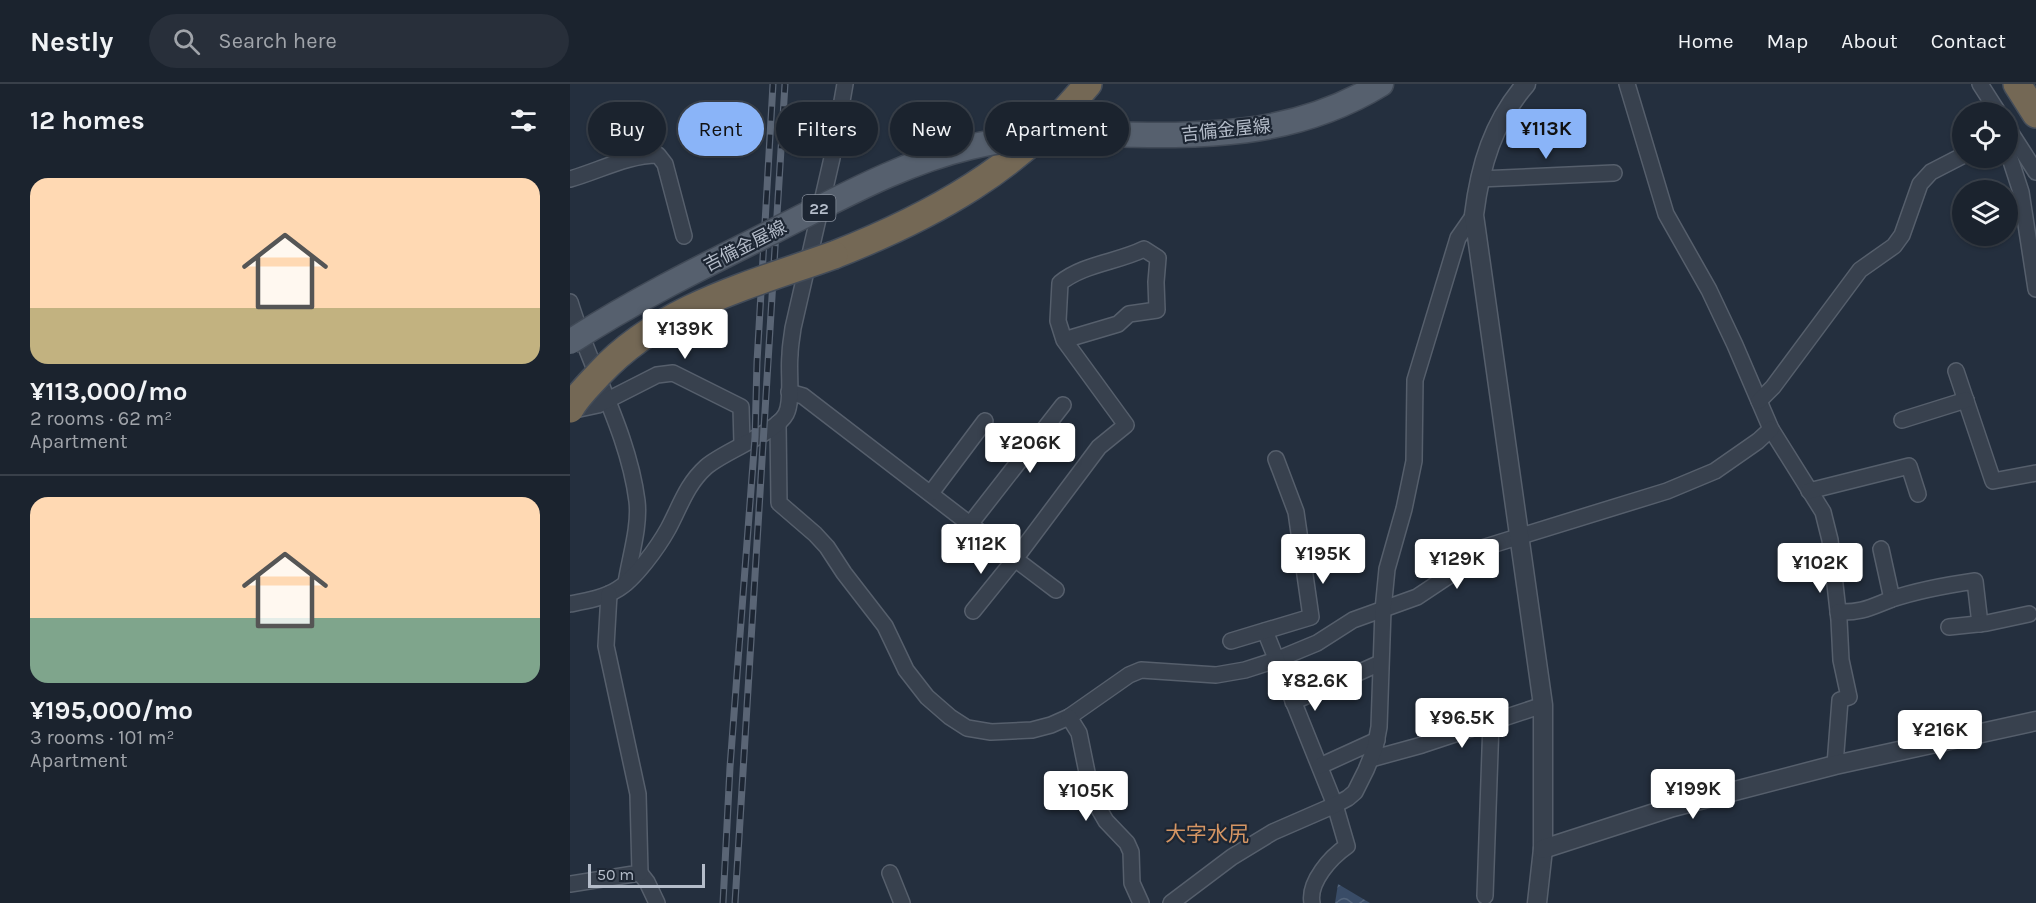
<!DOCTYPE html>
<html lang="en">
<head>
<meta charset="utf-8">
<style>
	:root { --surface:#1b232e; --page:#282f3a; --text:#f1f3f6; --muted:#a0a4aa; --line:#39404a; --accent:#8ab4f8 }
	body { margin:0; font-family:Karla,"Noto Sans JP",sans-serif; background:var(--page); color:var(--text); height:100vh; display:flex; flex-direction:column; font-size:22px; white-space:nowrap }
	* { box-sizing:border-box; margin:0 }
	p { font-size:20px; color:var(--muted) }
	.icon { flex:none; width:33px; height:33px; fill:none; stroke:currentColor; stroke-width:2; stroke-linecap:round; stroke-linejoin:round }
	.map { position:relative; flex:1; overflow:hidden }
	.side { display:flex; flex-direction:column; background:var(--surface); width:570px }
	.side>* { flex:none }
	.hud { position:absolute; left:18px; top:18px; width:570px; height:54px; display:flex; gap:12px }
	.fabs { position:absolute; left:1382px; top:18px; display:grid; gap:12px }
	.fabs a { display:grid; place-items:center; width:66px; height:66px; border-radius:50%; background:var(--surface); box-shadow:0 2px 4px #0004,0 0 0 2px var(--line); font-size:30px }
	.scale { position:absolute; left:18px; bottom:15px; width:117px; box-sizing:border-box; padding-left:6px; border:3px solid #b4bcc9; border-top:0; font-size:16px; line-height:21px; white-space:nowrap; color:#b4bcc9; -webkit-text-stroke:4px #1d2633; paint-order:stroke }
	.price { position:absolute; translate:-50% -51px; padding:0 14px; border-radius:6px; background:#fff; color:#222; font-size:20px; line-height:39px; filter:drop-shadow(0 2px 3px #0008) }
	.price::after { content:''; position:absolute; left:50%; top:36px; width:18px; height:14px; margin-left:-9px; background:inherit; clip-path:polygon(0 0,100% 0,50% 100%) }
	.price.current { background:var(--accent); color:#111 }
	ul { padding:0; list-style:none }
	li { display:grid; align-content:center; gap:12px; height:318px; padding:0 30px }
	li+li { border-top:2px solid var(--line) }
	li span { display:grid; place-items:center; height:186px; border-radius:18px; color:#555 }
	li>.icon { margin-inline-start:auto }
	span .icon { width:108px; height:108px; fill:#fffc; stroke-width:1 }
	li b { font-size:26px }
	h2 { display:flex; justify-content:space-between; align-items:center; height:72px; padding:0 30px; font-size:26px }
	.tag { padding:0 21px; border-radius:27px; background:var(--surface); box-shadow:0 2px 4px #0004,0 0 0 2px var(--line); font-size:21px; line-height:54px }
	.tag.current { background:var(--accent); color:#111 }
	header { display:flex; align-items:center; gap:36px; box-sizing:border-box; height:84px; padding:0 30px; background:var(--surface); border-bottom:2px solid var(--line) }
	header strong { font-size:28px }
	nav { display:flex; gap:33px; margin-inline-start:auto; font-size:21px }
	.search { width:420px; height:54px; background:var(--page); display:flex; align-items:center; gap:15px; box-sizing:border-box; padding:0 21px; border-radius:33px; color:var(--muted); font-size:22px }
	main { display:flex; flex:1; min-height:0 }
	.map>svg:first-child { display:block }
	.water { fill:url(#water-waves) }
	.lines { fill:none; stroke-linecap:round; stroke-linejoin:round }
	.minor-casing { stroke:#565f6c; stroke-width:18 }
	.tertiary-casing { stroke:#565f6c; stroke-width:21 }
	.primary-casing { stroke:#414a57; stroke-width:27 }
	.motorway-casing { stroke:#434c59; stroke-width:30 }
	.minor { stroke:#38414e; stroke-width:15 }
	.tertiary { stroke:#38414e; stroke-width:18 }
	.primary { stroke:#56606e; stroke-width:24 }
	.motorway { stroke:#746855; stroke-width:27 }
	.rail-casing { stroke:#5a6575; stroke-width:7 }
	.rail { stroke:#1d2633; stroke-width:4.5; stroke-dasharray:14; stroke-linecap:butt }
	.primary-bridge-casing { stroke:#414a57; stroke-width:27; stroke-linecap:butt }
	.motorway-bridge-casing { stroke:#434c59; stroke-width:30; stroke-linecap:butt }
	.primary-bridge { stroke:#56606e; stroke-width:24 }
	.motorway-bridge { stroke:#746855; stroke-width:27 }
	.labels { text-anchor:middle; stroke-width:4.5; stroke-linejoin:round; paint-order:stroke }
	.shield { fill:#1d2633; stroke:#878f9c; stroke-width:1.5 }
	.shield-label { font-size:16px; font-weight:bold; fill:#b4bcc9 }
	.street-label { font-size:18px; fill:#b4bcc9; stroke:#1d2633 }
	.quarter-label { font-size:21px; fill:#d59563; stroke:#1d2633 }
</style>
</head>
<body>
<header>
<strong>Nestly</strong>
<div class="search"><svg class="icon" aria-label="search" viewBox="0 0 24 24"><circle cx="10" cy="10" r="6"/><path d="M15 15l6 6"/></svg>Search here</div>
<nav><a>Home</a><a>Map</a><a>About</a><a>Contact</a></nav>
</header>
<main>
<section class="side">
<h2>12 homes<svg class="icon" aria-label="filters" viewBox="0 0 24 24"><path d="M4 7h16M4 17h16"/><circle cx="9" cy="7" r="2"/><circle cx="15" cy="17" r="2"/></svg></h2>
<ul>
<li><span style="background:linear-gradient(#ffd9b3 70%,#c2b280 0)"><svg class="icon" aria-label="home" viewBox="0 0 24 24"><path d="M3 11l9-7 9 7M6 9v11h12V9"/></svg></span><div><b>¥113,000/mo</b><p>2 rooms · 62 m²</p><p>Apartment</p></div></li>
<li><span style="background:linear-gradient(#ffd9b3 65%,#7fa58c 0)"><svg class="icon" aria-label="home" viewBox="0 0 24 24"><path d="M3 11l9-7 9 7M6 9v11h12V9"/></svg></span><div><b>¥195,000/mo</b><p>3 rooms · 101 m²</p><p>Apartment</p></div></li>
</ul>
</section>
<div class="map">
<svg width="1466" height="819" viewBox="0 0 1466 819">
	<defs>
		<pattern id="water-waves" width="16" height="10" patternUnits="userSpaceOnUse" patternTransform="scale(1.5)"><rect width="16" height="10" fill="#394c67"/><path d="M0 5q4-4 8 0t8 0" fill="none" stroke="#53647b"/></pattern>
	</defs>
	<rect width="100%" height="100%" fill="#242f3e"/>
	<polygon class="water" points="768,800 800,819 765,819"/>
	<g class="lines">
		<g class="minor-casing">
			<g id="minor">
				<polyline points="1057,0 1096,130 1139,206 1165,261 1201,345 1253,428 1260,456 1269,536 1271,576 1279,613 1270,616 1265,681"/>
				<polyline points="1410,0 1428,28"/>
				<polyline points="1437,43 1466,88"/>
				<polyline points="1437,65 1451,108 1466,205"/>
				<path d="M0,95C29,87 57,71 88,71L95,80L114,152"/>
				<polyline points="909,95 1044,89"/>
				<path d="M0,218C20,285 58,347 67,417C70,443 60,473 56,499"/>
				<polyline points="1386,287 1423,397 1466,389"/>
				<path d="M219,308L233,312L445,475L529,363L556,341L494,256L488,237L490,199C513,180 548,178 574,165L588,174L586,198L587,226L559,230L548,240L494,256"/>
				<polyline points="1189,317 1203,303 1290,186 1324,162 1332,151 1350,100 1361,88 1392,72"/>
				<polyline points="0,327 28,321 87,291 103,289 171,323 172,360"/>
				<polyline points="1332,336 1396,316"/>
				<polyline points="208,339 209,419 245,450 257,463 274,489 315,542 336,586 357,613 380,633 397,644 421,648 462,646 481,641 499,633 559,591 571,586 646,591 675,586 706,576 747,559 783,536 847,513 883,489 912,464 1097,407 1145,387 1188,357 1201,345"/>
				<polyline points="1239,407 1339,382 1348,410"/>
				<polyline points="361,409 415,337"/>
				<polyline points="401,439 493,321"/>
				<polyline points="1311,465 1322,515"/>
				<path d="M0,520C16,517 34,514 48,505C65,495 88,463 98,445C110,423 116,401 136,383C154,367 206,349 216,330C223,317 218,287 220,271C220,262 222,253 223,244L262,74L275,0"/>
				<polyline points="403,527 445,475 486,506"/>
				<path d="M1268,528C1292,529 1301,523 1322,515C1349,506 1377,501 1405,497L1410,540"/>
				<polyline points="1379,543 1417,539 1459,530"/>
				<path d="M695,547L765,721L777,762C761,773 738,798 742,819"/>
				<polyline points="661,557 741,533 726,428 706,375"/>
				<polyline points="723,618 810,579"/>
				<polyline points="499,633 509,649 522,713 536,737 557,759 561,768 562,799 571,819"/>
				<polyline points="801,675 852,661 973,621"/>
				<polyline points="750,682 807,656"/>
				<polyline points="70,789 77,798 87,819"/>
				<polyline points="320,789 332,819"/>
				<polyline points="0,800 70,789 68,710 36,562 39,510"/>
				<polyline points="915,812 921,638"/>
				<polyline points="601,819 662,773 703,748 765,721 778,714 785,708 796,686 805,664 809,643 813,526 817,485 834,425 844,377 845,296 888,154 904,131"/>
			</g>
		</g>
		<g class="tertiary-casing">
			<g id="tertiary">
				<path d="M956,0C923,38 910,82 904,131L973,621V765L967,819"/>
				<polyline points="973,765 1103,723 1265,681 1466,637"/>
			</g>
		</g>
		<g class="primary-casing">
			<path id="primary" d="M517,50C622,52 718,57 811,0"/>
		</g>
		<g class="motorway-casing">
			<g id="motorway">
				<polyline points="1447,0 1466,30"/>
				<path d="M264,171C363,132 450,84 518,0"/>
			</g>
		</g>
		<use href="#minor" class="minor"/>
		<use href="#tertiary" class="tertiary"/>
		<use href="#primary" class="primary"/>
		<use href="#motorway" class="motorway"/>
		<g class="rail-casing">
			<g id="rail">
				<polyline points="153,819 160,683 185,353 187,278 203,0"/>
				<polyline points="165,819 215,0"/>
			</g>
		</g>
		<use href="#rail" class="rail"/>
		<g class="primary-bridge-casing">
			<path id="primary-bridge" d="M0,258C66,215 138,180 208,145C270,114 332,79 400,63C439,54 477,52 517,50"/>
		</g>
		<g class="motorway-bridge-casing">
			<path id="motorway-bridge" d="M0,325C7,312 19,301 29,290C91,223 180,201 264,171"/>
		</g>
		<use href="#primary-bridge" class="primary-bridge"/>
		<use href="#motorway-bridge" class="motorway-bridge"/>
	</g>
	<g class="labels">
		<rect class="shield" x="232.5" y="111" width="33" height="26" rx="4.5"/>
		<g class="shield-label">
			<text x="249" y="130">22</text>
		</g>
		<g class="street-label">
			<text transform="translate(656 46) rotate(-6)" y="6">吉備金屋線</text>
			<text transform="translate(175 162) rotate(-27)" y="6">吉備金屋線</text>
		</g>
		<g class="quarter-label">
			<text x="637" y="757">大字水尻</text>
		</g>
	</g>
</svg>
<div class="fabs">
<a><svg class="icon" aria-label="locate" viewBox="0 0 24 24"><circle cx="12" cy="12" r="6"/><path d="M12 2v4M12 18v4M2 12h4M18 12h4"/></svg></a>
<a><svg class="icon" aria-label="layers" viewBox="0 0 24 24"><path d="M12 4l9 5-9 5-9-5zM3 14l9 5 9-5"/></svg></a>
</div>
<div class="scale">50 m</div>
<b class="price current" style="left:976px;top:76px">¥113K</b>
<b class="price" style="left:115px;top:276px">¥139K</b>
<b class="price" style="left:460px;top:390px">¥206K</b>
<b class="price" style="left:411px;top:491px">¥112K</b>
<b class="price" style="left:753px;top:501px">¥195K</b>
<b class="price" style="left:887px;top:506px">¥129K</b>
<b class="price" style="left:1250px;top:510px">¥102K</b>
<b class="price" style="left:745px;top:628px">¥82.6K</b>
<b class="price" style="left:892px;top:665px">¥96.5K</b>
<b class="price" style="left:1370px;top:677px">¥216K</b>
<b class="price" style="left:1123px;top:736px">¥199K</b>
<b class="price" style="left:516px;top:738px">¥105K</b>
<div class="hud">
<a class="tag">Buy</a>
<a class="tag current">Rent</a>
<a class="tag">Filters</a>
<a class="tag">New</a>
<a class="tag">Apartment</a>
</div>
</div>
</main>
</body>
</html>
